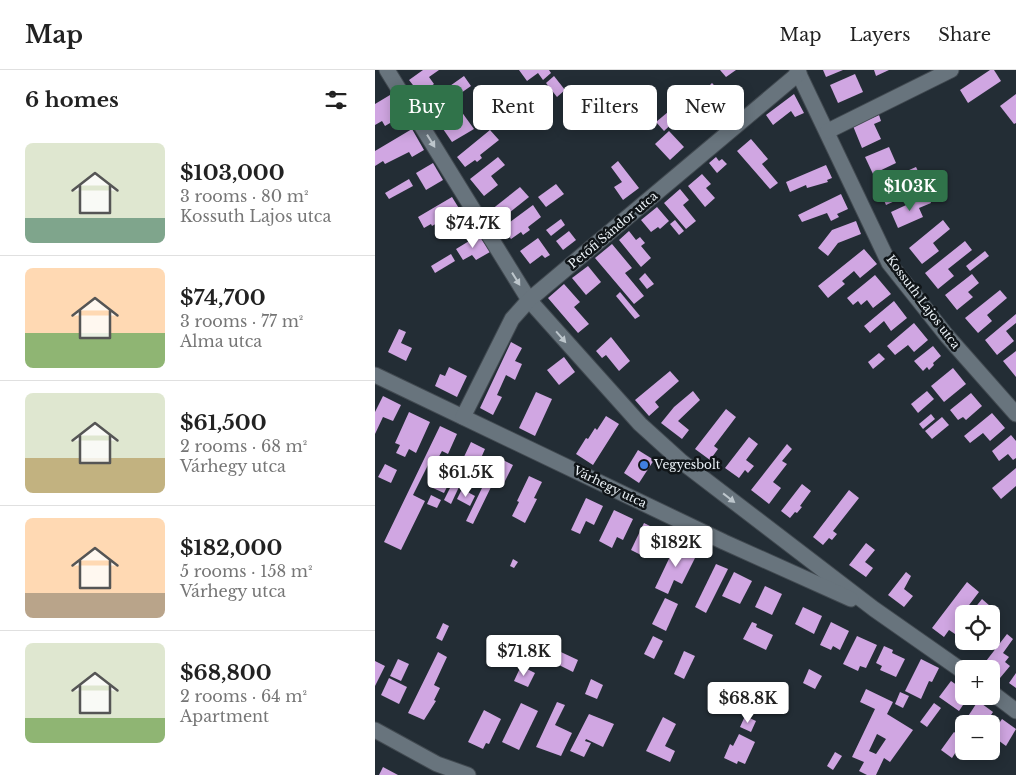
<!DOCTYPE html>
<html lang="en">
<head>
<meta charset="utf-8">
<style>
	:root { --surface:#fff; --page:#f6f6f6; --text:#222; --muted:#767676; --line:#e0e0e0; --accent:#30734a }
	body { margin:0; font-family:"Libre Baskerville",serif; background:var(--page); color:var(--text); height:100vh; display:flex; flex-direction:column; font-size:19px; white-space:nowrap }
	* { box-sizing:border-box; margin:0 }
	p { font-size:16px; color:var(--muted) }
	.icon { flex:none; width:28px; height:28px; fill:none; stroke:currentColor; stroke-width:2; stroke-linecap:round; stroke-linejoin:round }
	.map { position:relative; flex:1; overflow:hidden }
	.drawer { display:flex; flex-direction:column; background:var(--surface); width:375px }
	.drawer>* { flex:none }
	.top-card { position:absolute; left:15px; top:15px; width:475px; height:45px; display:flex; gap:10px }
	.buttons { position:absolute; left:580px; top:535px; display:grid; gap:10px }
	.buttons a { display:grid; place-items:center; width:45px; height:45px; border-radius:8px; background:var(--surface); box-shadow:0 2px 12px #0003; font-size:25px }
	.price { position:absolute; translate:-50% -42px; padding:0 11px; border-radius:5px; background:#fff; color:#222; font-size:16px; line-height:32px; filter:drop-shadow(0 1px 2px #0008) }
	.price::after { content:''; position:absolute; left:50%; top:30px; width:15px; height:11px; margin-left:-8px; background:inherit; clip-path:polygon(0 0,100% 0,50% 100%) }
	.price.active { background:var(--accent); color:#fff }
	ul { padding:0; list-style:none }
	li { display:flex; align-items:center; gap:15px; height:125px; padding:0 25px }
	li+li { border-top:1px solid var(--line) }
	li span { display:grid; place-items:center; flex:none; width:140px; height:100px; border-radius:8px; color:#555 }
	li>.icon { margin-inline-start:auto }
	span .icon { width:60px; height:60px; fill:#fffc; stroke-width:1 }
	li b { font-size:21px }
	h2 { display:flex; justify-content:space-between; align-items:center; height:60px; padding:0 25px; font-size:21px }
	.tag { padding:0 18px; border-radius:8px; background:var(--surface); box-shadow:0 2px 12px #0003; font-size:18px; line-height:45px }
	.tag.active { background:var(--accent); color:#fff }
	header { display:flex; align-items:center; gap:30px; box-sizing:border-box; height:70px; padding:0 25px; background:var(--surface); border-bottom:1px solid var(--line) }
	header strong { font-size:24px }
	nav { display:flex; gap:28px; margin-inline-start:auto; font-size:18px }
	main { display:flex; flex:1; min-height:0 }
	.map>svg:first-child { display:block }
	.building { fill:#d0a6e2; fill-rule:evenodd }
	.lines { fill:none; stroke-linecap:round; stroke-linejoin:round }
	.minor-casing { stroke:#424a51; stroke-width:17 }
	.minor { stroke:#68747d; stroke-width:15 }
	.oneway { fill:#bdc6cc }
	.shop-dot { fill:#3f7fe0; stroke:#101518; stroke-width:2 }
	.labels { text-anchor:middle; stroke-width:5; stroke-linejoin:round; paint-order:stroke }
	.street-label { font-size:12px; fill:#ebf2f7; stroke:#101518 }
	.poi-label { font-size:12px; fill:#ebf2f7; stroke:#101518; text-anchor:start }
</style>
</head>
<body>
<header>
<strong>Map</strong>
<nav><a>Map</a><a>Layers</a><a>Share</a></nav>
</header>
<main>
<section class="drawer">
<h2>6 homes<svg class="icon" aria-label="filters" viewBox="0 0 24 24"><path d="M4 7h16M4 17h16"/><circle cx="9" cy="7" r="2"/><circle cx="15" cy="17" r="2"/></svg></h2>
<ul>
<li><span style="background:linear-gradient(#dfe7d0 75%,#7fa58c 0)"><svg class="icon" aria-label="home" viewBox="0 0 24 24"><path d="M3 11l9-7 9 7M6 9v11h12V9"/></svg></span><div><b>$103,000</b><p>3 rooms · 80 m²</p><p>Kossuth Lajos utca</p></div></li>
<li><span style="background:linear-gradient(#ffd9b3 65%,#8fb573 0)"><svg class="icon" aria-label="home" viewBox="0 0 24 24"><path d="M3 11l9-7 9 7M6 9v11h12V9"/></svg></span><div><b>$74,700</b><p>3 rooms · 77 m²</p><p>Alma utca</p></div></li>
<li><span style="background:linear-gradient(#dfe7d0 65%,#c2b280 0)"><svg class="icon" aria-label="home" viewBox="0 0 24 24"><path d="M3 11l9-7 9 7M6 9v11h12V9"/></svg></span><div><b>$61,500</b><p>2 rooms · 68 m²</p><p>Várhegy utca</p></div></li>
<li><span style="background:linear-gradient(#ffd9b3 75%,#b9a48a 0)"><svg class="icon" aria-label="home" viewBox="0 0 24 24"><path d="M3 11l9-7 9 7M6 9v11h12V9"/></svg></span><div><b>$182,000</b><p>5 rooms · 158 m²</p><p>Várhegy utca</p></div></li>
<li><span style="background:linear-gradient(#dfe7d0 75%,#8fb573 0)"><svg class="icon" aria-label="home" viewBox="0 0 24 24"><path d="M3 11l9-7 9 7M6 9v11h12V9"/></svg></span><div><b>$68,800</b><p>2 rooms · 64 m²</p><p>Apartment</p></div></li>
</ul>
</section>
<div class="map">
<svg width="641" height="705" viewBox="0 0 641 705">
	<rect width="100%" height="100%" fill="#232d35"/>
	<g class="building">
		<polygon points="48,0 64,0 54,7 59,14 45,24 34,10"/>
		<polygon points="144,0 174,0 176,3 168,10 163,3 152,11"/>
		<polygon points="345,0 361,0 351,7"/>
		<polygon points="448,0 468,0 451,7"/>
		<polygon points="499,0 514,0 501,6"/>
		<polygon points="615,0 619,0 626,11 593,33 585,20"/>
		<polygon points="480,4 488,22 463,33 455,15"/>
		<polygon points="89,6 96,16 76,30 78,33 69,39 67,36 55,45 48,35"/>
		<polygon points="179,6 190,20 182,27 171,13"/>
		<polygon points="337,13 357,35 348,44 328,22"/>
		<polygon points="419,24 429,43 420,47 416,41 398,55 391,45"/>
		<polygon points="641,24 641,53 639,54 625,36"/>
		<polygon points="15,25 27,46 10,56 7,51 0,55 0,34"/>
		<polygon points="86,41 99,59 77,72 66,56"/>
		<polygon points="293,42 301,50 289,61 281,52"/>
		<polygon points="504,45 506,51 499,54 506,69 487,78 478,56"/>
		<polygon points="37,59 49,80 37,87 34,82 10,94 8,91 0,96 0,81"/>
		<polygon points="115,60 124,70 105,85 107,88 102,92 100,90 90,97 82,87"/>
		<polygon points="294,61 309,77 295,90 280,74"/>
		<polygon points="376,69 393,89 387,94 403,113 395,119 362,81"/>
		<polygon points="514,77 521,93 498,104 490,87"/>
		<polygon points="123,87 130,95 116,106 123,115 109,126 95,109"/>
		<polygon points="341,87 344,91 347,89 352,94 342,103 334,93"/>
		<polygon points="243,91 264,118 248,130 239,117 247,112 236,97"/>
		<polygon points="58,93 68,110 51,120 41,103"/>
		<polygon points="451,95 457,108 452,110 453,112 432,118 431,115 415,122 411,112"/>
		<polygon points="541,97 547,109 529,117 533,125 511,135 502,114"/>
		<polygon points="327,104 336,114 331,118 340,128 330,137 313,116"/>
		<polygon points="34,109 38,116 14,129 10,123"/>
		<polygon points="181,114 189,124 171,137 163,127"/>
		<polygon points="145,117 154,127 125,150 116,140"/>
		<polygon points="305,119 314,130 308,135 321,151 311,159 289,133"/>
		<polygon points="466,124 473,139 462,144 464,147 456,151 452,143 427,152 423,145"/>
		<polygon points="553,125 556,133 544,138 548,147 523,158 516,142"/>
		<polygon points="77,127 85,140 57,156 56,154 49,158 43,147"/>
		<polygon points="158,135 166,147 153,157 155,160 148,165 146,162 136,169 127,158"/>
		<polygon points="282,137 294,151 285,159 283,157 276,162 266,150"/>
		<polygon points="186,149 190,155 176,166 171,160"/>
		<polygon points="300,150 309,161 304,165 295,154"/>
		<polygon points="568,150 575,159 558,173 564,181 547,194 534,178"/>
		<polygon points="481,151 486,164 463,173 453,186 443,178 457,160"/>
		<polygon points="194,161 201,170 188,180 181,171"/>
		<polygon points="254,161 261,170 265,167 270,173 266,176 276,188 266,197 244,170"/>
		<polygon points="104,165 115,182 101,190 97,185 88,190 81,179"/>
		<polygon points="163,168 175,185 170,188 167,185 155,194 145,181"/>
		<polygon points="590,171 597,180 573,199 579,206 563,219 550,203"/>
		<polygon points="237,174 257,198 250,203 269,226 259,234 220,188"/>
		<polygon points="489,179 502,194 485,208 479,201 467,211 470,214 453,228 443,216"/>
		<polygon points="610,181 614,186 595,201 591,196"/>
		<polygon points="76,184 80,191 60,203 56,196"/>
		<polygon points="213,196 226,212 211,225 197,208"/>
		<polygon points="270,203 279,214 272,219 264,209"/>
		<polygon points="597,204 604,213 593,222 598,227 582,240 570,225"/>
		<polygon points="500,205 516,224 498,238 492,230 486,235 483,231 478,235 472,228"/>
		<polygon points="189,214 205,232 199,237 214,254 203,263 173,228"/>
		<polygon points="625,220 632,228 612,245 617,251 603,263 590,248"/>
		<polygon points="245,222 265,246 260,249 241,226"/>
		<polygon points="519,231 532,248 516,261 509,251 495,263 489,256"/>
		<polygon points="641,244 641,253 631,261 639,271 622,285 610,270"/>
		<polygon points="539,253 553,270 539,282 533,275 520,285 512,276"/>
		<polygon points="24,259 31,262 26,273 37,278 31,291 13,282"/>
		<polygon points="236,267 255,291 244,301 231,285 227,288 221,281"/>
		<polygon points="136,272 147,278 140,291 147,294 140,310 131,305 122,325 127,327 118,345 105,338"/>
		<polygon points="558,276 566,286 558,293 559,295 554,300 552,297 548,301 539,291"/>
		<polygon points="641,281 641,307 628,291"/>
		<polygon points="504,283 510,289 498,299 493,292"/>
		<polygon points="189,287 200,302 184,315 172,300"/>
		<polygon points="74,297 92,306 82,327 60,316 65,304 70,306"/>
		<polygon points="578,298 591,314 569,332 556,316"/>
		<polygon points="295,301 304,311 280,332 284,337 274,346 260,330"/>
		<polygon points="318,321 325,330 303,351 314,360 307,369 286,353 299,337"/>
		<polygon points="552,321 559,329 543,343 536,334"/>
		<polygon points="161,322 177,329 160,366 144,358"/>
		<polygon points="596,323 607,336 591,350 588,347 583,350 575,340"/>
		<polygon points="8,326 26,335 18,351 8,347 0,364 0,342"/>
		<polygon points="351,339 361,347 339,376 343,379 335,390 320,379"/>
		<polygon points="34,342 55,352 41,383 34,379 30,387 21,383 25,375 20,373"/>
		<polygon points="617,343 630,358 615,371 608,363 595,373 589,366"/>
		<polygon points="556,344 560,349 548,359 544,354"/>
		<polygon points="231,346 244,354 218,395 201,384 211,368 213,369 220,358 222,360"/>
		<polygon points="567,347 574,355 557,369 550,361"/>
		<polygon points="65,356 82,364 73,384 67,381 62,390 57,387 38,425 50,431 26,480 9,472"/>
		<polygon points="636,365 641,371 641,388 638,390 633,384 624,391 617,381"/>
		<polygon points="374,367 383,374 371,390 379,396 373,403 370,400 364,408 350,398"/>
		<polygon points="96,372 110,379 106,388 111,390 106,400 87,391"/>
		<polygon points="412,374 417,379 407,391 412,394 398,412 406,418 394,434 376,420"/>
		<polygon points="263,380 279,390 264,413 249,403"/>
		<polygon points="122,387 138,395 127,417 118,413 98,454 91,451"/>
		<polygon points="10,394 22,400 16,413 3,407"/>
		<polygon points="69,395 80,401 69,423 58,418"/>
		<polygon points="641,398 641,416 626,429 617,418"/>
		<polygon points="154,406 167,412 159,428 162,429 150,453 137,446 144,432 142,431"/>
		<polygon points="77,414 84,417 76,434 69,430"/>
		<polygon points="427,414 436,421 425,436 427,437 422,443 420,442 415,448 406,441"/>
		<polygon points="87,419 100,426 95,436 82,429"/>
		<polygon points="474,420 484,428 458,461 462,464 457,470 454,468 448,475 438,467"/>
		<polygon points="56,425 66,430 62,438 52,434"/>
		<polygon points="211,428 228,436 219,455 211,451 205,464 196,460"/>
		<polygon points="239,440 258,449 248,470 242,467 237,478 224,471"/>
		<polygon points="269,453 283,460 270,487 256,480"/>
		<polygon points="491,473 500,480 490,492 498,498 491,507 474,495"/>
		<polygon points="301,474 322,484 307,514 299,510 293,524 280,518"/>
		<polygon points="138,489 143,492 139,498 135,496"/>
		<polygon points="341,494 353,499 331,543 320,537"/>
		<polygon points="359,502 377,511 365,534 347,526"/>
		<polygon points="531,502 536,506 529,519 538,526 529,537 513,525"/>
		<polygon points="592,512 604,522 588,543 589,553 580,564 574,560 569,567 557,558"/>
		<polygon points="390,516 407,524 397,545 380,537"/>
		<polygon points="290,528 303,534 291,561 277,554"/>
		<polygon points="607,529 615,536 609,544 595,544"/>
		<polygon points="428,537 447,546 439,564 420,554"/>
		<polygon points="377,552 382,554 381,557 398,565 391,580 368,569"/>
		<polygon points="456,552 474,561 465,580 458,576 456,580 445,575"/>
		<polygon points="68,553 74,556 67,571 61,568"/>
		<polygon points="632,564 638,569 628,583 634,587 630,592 635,596 625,608 616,601 616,599 608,595"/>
		<polygon points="278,566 288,571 279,589 269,584"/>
		<polygon points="482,566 502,575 491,598 485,596 483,601 468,594"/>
		<polygon points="173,576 203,590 198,602 168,587"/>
		<polygon points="509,576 518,580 517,583 530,589 521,607 505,600 507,596 501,593"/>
		<polygon points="309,581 320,586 309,609 299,604"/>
		<polygon points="63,582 72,587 59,615 65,618 59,630 61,631 49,650 33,643"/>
		<polygon points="23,589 34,594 26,611 15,606"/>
		<polygon points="546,589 564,598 557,612 554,611 546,629 530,621"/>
		<polygon points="0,591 10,596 0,616"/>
		<polygon points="146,596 160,603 153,617 139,611"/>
		<polygon points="434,599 447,606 440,619 428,613"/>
		<polygon points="641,603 641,618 634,613"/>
		<polygon points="14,608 32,617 24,634 6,625"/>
		<polygon points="216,609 228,615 222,629 210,624"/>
		<polygon points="576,611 589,620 589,626 594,626 584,641 564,627"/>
		<path d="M491,619L518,632L512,644L538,660L515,692L509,688L501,705H492L484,701L489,692L477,687L500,639L485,632ZM502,664L511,669L501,684L494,681Z"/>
		<polygon points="525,622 534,626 528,638 520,634"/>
		<polygon points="603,631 618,642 610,654 588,654"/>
		<polygon points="182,632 190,635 180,655 197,663 186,686 161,677"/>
		<polygon points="146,633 163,641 144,680 127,672"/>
		<polygon points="559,633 566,638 552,657 545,652"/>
		<polygon points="109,640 126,649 114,674 111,673 108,679 93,672"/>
		<polygon points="214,644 239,654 228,677 211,669 210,671 216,673 209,687 195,681"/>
		<polygon points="370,646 381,651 376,662 365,657"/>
		<polygon points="288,647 301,654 290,676 300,681 295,692 271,681"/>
		<polygon points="627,649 641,659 631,676 616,665"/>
		<polygon points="579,662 585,666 580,674 584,677 577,688 566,680"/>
		<polygon points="364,664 380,672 370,694 363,691 362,694 349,688 355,674 358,676"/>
		<polygon points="460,682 467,686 458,700 452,696"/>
		<polygon points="8,697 23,705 4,705"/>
	</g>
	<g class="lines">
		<g class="minor-casing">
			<g id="minor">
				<polyline points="12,0 154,230 265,354 307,392 499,539 589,602"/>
				<polyline points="422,0 514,193 572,266 641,344"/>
				<polyline points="453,61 576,0"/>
				<polyline points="0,305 349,472 476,529"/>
				<polyline points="88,347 137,249 154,230 424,3"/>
				<polyline points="616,622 641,641"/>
				<polyline points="0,660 62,694 93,705"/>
			</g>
		</g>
		<use href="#minor" class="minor"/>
	</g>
	<defs><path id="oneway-solid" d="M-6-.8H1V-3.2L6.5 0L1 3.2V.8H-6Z" transform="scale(1.25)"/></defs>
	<g class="oneway">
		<use href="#oneway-solid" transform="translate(56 71) rotate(58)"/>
		<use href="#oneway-solid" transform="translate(141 209) rotate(58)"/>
		<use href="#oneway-solid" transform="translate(186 267) rotate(49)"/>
		<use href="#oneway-solid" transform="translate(354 428) rotate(38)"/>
	</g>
	<circle class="shop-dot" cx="269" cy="395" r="5"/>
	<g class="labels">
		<g class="street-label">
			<text transform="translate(238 160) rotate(-40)" y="4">Petőfi Sándor utca</text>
			<text transform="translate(548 232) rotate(53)" y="4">Kossuth Lajos utca</text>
			<text transform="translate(235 417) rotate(26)" y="4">Várhegy utca</text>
		</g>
		<g class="poi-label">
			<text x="279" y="399">Vegyesbolt</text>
		</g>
	</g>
</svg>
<div class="buttons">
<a><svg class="icon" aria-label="locate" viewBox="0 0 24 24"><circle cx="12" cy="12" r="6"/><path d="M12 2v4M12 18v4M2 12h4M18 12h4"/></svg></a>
<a>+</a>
<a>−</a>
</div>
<b class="price active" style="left:535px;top:142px">$103K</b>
<b class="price" style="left:98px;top:179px">$74.7K</b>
<b class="price" style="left:91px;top:428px">$61.5K</b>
<b class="price" style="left:301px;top:498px">$182K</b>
<b class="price" style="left:149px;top:607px">$71.8K</b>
<b class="price" style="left:373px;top:654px">$68.8K</b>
<div class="top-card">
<a class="tag active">Buy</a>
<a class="tag">Rent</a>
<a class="tag">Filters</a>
<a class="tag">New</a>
</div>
</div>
</main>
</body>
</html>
